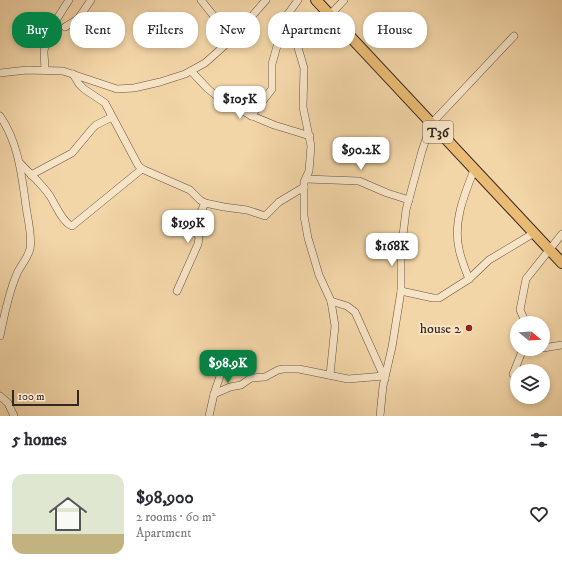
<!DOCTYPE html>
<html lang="en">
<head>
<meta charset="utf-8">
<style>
	:root { --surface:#fff; --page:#f2f2f3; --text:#2b2b33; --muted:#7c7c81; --line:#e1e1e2; --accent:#0b8043 }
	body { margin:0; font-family:"IM FELL DW Pica",serif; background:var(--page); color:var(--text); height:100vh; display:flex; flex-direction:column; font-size:15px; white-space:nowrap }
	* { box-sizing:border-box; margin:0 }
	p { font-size:13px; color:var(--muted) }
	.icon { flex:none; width:22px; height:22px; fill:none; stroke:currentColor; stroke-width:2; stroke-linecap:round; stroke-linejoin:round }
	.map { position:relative; height:416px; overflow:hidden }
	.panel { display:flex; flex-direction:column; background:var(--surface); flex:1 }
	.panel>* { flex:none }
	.hud { position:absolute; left:12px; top:12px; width:538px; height:36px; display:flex; gap:8px }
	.needle { width:26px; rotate:108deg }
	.buttons { position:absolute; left:510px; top:316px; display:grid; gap:8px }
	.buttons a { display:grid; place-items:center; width:40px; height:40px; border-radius:50%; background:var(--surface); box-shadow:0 2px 6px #0003; font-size:20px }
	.scale { position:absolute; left:12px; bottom:10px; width:67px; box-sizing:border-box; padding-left:4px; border:2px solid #342720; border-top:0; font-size:11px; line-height:14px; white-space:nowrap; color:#342720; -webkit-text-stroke:3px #f7e4c6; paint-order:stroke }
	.price { position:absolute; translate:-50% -34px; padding:0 9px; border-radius:8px; background:#fff; color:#222; font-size:13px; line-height:26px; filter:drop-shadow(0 1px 2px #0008) }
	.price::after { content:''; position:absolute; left:50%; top:24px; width:12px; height:9px; margin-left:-6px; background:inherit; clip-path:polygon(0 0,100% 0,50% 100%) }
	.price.active { background:var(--accent); color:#fff }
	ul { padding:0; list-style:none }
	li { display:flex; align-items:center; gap:12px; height:100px; padding:0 12px }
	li+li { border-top:1px solid var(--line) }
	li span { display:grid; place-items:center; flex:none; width:112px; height:80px; border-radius:12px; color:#555 }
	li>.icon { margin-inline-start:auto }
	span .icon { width:48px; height:48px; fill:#fffc; stroke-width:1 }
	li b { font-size:17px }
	h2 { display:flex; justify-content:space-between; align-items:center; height:48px; padding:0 12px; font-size:17px }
	.chip { padding:0 14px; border-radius:16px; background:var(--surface); box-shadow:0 2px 6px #0003; font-size:14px; line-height:36px }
	.chip.active { background:var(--accent); color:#fff }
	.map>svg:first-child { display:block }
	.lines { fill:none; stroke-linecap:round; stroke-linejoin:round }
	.minor-casing { stroke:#645342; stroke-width:8 }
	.highway-casing { stroke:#342720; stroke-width:12 }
	.minor { stroke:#f7e4c6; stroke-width:7 }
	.highway { stroke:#eabb74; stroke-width:10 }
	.poi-dot { fill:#8f2418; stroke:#f7e4c6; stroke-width:1.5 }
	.labels { text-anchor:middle; stroke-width:4; stroke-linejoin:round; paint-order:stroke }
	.shield { fill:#f7e4c6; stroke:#6e6052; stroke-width:1 }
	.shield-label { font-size:13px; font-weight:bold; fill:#342720 }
	.poi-label { font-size:14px; fill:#342720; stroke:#f7e4c6; text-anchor:end }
</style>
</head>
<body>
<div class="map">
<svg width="562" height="416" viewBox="0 0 562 416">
	<rect width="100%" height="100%" fill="#f3d6a8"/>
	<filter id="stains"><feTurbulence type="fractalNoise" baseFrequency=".005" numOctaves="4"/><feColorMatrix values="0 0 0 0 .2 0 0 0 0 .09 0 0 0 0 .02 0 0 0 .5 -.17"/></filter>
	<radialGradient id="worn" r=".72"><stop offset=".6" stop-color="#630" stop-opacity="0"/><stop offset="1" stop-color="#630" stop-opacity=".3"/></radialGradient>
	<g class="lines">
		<g class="minor-casing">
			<g id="minor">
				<polyline points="201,0 232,39"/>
				<polyline points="288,14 304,68 303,107 311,146 309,171 304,182 304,216 308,238 319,275 331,301 335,326 330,375"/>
				<polyline points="330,15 344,0"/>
				<polyline points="65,27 78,19 91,0"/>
				<path d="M45,70C45,64 44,57 44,51C47,32 59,16 69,0"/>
				<polyline points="191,71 208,89 218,97 250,115 274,125 310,136"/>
				<polyline points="0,73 27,70 63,71 117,89 134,88 160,82 185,74 205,63 232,39 266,0"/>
				<polyline points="73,74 79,84 84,89 105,103 138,165 142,169 190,190 200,200 205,203 224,207 247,210 265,216 279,202 304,187"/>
				<path d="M0,116C20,145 22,180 27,213C29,224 32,238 30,249C27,260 19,267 16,276C8,295 4,316 0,336"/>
				<polyline points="251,116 272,89 272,64 279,39 288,14 298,0"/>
				<path d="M20,163C30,174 42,184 50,196C55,204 63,223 72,226L142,169"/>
				<polyline points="31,175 72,153 92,129 96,125 112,117"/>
				<polyline points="306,179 359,181 387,193 409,200"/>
				<path d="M469,279C465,269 461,259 459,249C453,222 464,195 474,170"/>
				<polyline points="177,291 198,244 199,238 195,225 205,203"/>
				<polyline points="401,291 433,298 439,298 469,279 489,260 534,233"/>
				<polyline points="331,301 347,306 355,312 385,379"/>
				<polyline points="526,323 520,310 526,279 562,234"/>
				<polyline points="543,348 562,345"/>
				<polyline points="513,374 523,349"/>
				<polyline points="214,394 230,387 241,385 251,378 265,377 278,370 283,369 299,369 348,379 384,376"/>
				<polyline points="0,396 8,403 14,416"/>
				<polyline points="209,416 214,394 220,376 218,369 210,357"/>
				<polyline points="380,416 383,386 392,347 401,291 401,252 406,210 422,151 431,124 514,36"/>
			</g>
		</g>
		<g class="highway-casing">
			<polyline id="highway" points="316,0 562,263"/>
		</g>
		<use href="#minor" class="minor"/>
		<use href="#highway" class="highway"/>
	</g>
	<circle class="poi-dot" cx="469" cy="328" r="4"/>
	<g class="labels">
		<rect class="shield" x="423" y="121" width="30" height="22" rx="3"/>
		<g class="shield-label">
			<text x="438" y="137">T36</text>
		</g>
		<g class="poi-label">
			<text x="461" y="333">house 2</text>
		</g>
	</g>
	<rect width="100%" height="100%" filter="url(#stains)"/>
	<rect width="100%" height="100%" fill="url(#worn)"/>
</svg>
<div class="buttons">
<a><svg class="needle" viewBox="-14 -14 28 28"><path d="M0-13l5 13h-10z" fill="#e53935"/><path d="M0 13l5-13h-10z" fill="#7c7c81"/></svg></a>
<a><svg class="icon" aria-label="layers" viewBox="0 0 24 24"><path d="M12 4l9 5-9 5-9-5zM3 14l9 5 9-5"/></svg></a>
</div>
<div class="scale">100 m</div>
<b class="price" style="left:240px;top:120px">$105K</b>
<b class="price" style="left:361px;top:171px">$90.2K</b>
<b class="price" style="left:188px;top:244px">$199K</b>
<b class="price" style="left:392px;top:267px">$168K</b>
<b class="price active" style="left:228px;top:384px">$98.9K</b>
<div class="hud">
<a class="chip active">Buy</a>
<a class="chip">Rent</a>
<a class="chip">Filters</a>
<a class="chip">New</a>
<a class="chip">Apartment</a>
<a class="chip">House</a>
</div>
</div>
<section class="panel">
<h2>5 homes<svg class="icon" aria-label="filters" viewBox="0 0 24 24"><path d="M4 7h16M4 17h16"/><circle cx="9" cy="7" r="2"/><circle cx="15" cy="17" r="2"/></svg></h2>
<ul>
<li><span style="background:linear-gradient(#dfe7d0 75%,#c2b280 0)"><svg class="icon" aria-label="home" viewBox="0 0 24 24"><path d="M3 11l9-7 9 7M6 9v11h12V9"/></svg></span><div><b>$98,900</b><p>2 rooms · 60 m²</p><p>Apartment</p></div><svg class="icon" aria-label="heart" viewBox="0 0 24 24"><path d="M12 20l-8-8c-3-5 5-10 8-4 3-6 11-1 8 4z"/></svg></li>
</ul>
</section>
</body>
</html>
